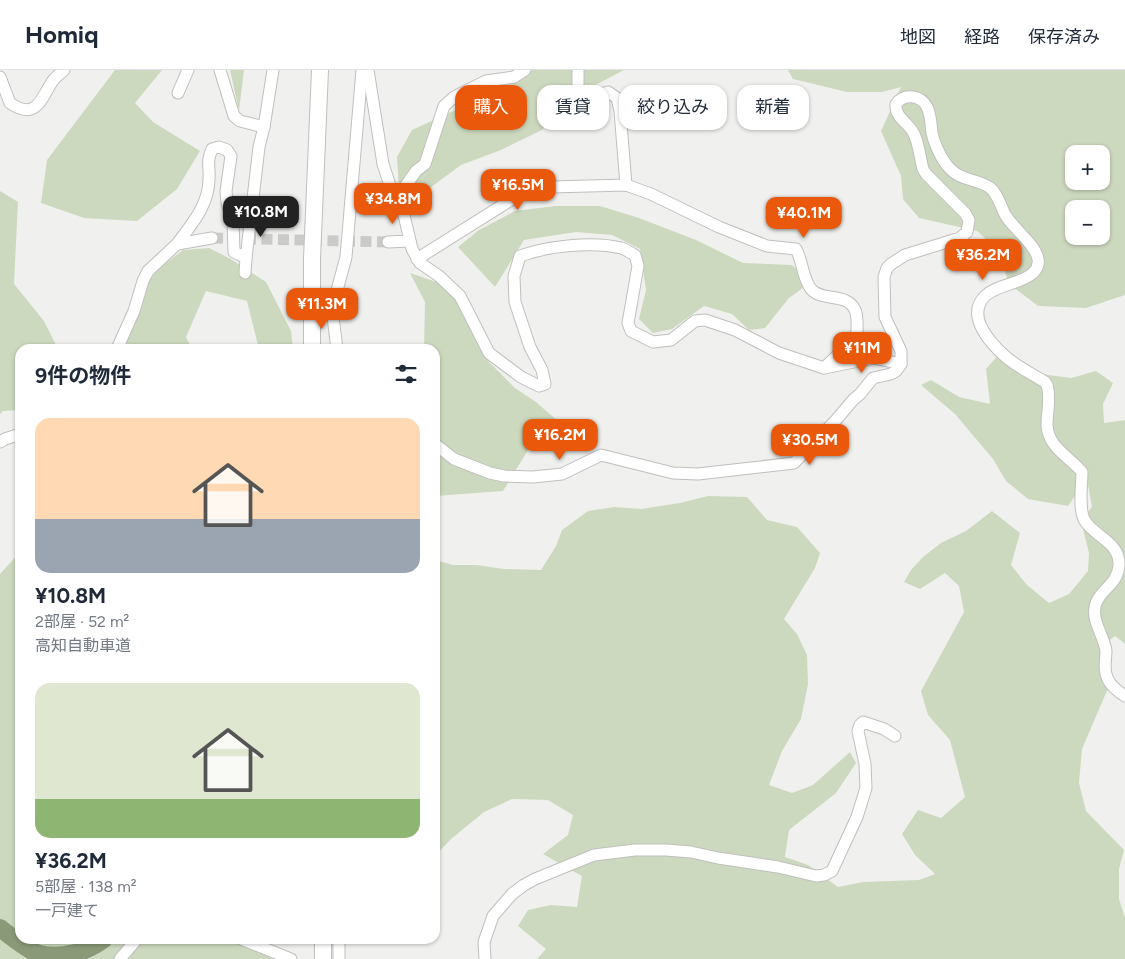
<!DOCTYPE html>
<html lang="ja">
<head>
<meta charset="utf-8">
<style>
	:root { --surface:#fff; --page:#f6f6f7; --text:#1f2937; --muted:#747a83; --line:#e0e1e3; --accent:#ea580c }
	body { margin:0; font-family:Figtree,"Noto Sans JP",sans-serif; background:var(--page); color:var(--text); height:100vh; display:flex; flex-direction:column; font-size:19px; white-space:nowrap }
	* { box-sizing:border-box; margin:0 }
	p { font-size:16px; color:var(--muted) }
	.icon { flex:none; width:28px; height:28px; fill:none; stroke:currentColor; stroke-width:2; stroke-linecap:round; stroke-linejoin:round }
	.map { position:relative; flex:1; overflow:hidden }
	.side { position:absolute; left:15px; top:274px; width:425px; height:600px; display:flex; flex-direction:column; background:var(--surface); border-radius:15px; box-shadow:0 1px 4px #0004 }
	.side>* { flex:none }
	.banner { position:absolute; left:455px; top:15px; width:475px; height:45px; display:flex; gap:10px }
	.tools { position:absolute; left:1065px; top:75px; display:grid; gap:10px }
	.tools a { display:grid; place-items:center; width:45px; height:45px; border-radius:10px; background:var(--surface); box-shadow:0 1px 4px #0004; font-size:25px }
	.price { position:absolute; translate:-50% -42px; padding:0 11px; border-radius:10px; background:var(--accent); color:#fff; font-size:16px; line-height:32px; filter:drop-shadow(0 1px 2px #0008) }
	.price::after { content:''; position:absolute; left:50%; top:30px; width:15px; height:11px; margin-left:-8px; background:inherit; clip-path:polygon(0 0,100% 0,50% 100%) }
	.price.on { background:#222; color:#fff }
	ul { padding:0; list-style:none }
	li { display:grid; align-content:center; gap:10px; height:265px; padding:0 20px }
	li span { display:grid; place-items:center; height:155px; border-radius:15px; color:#555 }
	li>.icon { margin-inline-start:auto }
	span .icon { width:90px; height:90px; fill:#fffc; stroke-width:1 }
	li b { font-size:21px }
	h2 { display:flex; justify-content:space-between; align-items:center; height:60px; padding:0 20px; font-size:21px }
	.tag { padding:0 18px; border-radius:15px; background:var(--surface); box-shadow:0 1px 4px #0004; font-size:18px; line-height:45px }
	.tag.on { background:var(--accent); color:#fff }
	header { display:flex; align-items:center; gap:30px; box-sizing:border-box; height:70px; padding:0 25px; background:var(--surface); border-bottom:1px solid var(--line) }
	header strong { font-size:24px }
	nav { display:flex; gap:28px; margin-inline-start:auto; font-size:18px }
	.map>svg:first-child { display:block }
	.green { fill:#cdd9be; fill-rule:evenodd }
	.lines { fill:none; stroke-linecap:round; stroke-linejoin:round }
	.river { stroke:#8a9977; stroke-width:18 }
	.minor-tunnel { stroke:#cacbc8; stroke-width:11; stroke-dasharray:11 5.5; stroke-linecap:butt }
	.minor-casing { stroke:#bfc0bd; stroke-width:13 }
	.highway-casing { stroke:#bfc0bd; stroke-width:18 }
	.minor { stroke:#fff; stroke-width:11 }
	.highway { stroke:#fff; stroke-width:16 }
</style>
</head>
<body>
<header>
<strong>Homiq</strong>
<nav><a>地図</a><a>経路</a><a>保存済み</a></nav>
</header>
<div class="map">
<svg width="1125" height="889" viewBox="0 0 1125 889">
	<rect width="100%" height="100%" fill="#f0f1ee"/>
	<g class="green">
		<polygon points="115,0 162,0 135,33 153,52 200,81 177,119 137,151 84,148 41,133 47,90"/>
		<polygon points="230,0 244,0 239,41"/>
		<polygon points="512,0 624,0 569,29 542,60 501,80 461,95 423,123 399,119 397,87 412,60 488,25"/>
		<path d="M788,0H1125V225L1086,238L1038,236L1009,214L998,180L977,161L919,148L903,129L901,106L881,61L901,17L882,22H847L793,9ZM1074,84H1101V111H1074ZM1074,139H1101V166H1074Z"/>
		<polygon points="0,121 18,132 14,214 44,251 58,279 20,279 20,340 3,341 0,344"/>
		<polygon points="555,136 600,136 639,148 696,170 743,193 792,195 811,212 789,228 765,258 749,260 732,244 704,236 672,259 653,263 639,249 646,220 640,179 612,165 576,162 524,170 495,217 458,177 479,160 515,141"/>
		<polygon points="209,178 229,188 266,212 291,261 293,279 259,279 247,231 206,221 186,267 192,279 123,279 145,217 158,199 183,180"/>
		<polygon points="410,203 448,216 489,292 515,318 536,332 559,352 528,380 503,421 435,426 435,279 424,279 425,232"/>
		<polygon points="999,284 1015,297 1048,305 1071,308 1096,301 1113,313 1103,334 1104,353 1125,350 1125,574 1115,566 1100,578 1109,616 1082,679 1079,713 1086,741 1124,780 1119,799 1119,829 1125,848 1125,889 537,889 546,879 518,856 528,840 551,835 577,837 582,806 543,784 568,765 573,745 548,730 512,729 484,742 451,769 435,786 435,490 453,495 477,495 504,499 541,500 556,476 562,460 588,441 614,437 641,439 680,433 708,426 747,427 767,450 797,457 820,483 815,498 784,549 797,564 807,585 808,614 801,649 782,681 769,715 792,723 813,715 850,682 856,693 836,723 789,760 785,787 808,795 838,817 863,812 919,810 935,804 915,785 902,764 918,740 941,748 965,727 950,670 928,645 921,621 964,542 959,516 945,503 920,519 904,512 911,500 923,487 941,473 966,461 992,441 1020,463 1011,495 1027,515 1049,533 1069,524 1088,501 1089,483 1081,451 1092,437 1087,409 1068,436 1028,429 1006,411 993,389 955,344 921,315 931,310 959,327 990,334 986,299"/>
		<polygon points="20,482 20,869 266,869 278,889 0,889 0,504"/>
	</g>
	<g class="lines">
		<path class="river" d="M0,858C12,867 25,879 39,884C61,889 86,883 104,869"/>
		<polyline class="minor-tunnel" points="212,168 388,172"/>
		<g class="minor-casing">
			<g id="minor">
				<polyline points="220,0 234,46 240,51 264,57"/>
				<path d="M368,0L383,94L395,131L404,145L412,179L420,193L439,206L460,226L489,283L521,307L539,316L545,314L542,300L530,277L515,232L514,206L520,186C547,176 593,171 621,178C626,179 630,183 635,185L638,196L628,253L631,261L653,272L671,270L695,251L705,250L735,260L779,283L824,298L874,288L901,294"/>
				<polyline points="578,0 578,21 591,26 608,22 617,28 620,41 626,115"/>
				<path d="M0,7L10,33C36,51 41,29 52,12C55,7 60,4 64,0"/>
				<polyline points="178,23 188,0"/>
				<polyline points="395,131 416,101 425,94 444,36 454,27 486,11 514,7 525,0"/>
				<polyline points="388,172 410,171"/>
				<path d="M177,174C191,155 209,135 209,109C210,95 206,93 212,79L219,77L227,80L231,86L226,121L227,133L233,151L234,182L246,188L259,77L264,57L273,0"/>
				<path d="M417,189L514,128L540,118L551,117L626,115L651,124L719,157L767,176L796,179C803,192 802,207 811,219C822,232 847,222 855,240C858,246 857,257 857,263L846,277L824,298"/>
				<polyline points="245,203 246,188"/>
				<polyline points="117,279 134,241 143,211 148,201 177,174 212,168"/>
				<polyline points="337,279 332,239 346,187 362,0"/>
				<polyline points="0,372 5,369 20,364"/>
				<path d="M435,374L454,389L490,403L504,406L533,407L562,404L601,385L673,403L698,404L794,393L836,350L853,330L860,324L873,308L891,304L896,301L901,294V281L885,247L884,207L887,198L891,194L905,185L960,168L967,162L969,150L965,143L926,104L923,99C920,88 919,74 914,64C909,52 895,49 896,34C904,23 921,25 927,37C931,45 931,55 932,63C934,73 940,86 946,94C959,112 976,108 989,117C998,123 1001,138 1006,146C1014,159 1036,175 1038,189C1039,194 1037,199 1033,203C1021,214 998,214 985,226C965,246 991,274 1006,287C1018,297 1032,304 1045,312L1047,315C1051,327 1047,342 1047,355C1048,378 1070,387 1082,402C1082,415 1078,440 1085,451C1095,467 1120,472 1119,495C1118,514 1102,518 1096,533C1090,550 1104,565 1106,581C1106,588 1104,597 1106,604C1108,614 1117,621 1125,626"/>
				<polyline points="241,869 291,889"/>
				<polyline points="339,869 339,889"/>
				<polyline points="120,889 137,869"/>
				<polyline points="485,889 484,872 493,846 512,824 524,815 535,809 594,785 635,780 666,780 691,782 718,788 778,797 816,806 824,805 832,801 857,747 866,718 865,694 858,661 860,655 863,652 884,659 895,666"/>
			</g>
		</g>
		<g class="highway-casing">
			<g id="highway">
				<polyline points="312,279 312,189 320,0"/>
				<polyline points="323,869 323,889"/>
			</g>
		</g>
		<use href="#minor" class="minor"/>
		<use href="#highway" class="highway"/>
	</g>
</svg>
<div class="tools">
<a>+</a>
<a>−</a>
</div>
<b class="price" style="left:518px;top:141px">¥16.5M</b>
<b class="price" style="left:393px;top:155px">¥34.8M</b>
<b class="price on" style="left:261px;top:168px">¥10.8M</b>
<b class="price" style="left:804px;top:169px">¥40.1M</b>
<b class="price" style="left:983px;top:211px">¥36.2M</b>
<b class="price" style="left:322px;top:260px">¥11.3M</b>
<b class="price" style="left:862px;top:304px">¥11M</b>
<b class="price" style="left:560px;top:391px">¥16.2M</b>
<b class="price" style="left:810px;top:396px">¥30.5M</b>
<div class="banner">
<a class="tag on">購入</a>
<a class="tag">賃貸</a>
<a class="tag">絞り込み</a>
<a class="tag">新着</a>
</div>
<section class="side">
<h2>9件の物件<svg class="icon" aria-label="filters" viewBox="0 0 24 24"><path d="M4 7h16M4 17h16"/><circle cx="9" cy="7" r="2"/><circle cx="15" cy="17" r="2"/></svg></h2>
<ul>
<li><span style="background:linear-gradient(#ffd9b3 65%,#9aa5b1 0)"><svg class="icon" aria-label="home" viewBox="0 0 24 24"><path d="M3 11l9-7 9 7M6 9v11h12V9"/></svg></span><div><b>¥10.8M</b><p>2部屋 · 52 m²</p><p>高知自動車道</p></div></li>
<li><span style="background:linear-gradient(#dfe7d0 75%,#8fb573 0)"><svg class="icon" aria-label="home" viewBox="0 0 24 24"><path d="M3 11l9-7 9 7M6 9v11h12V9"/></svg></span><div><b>¥36.2M</b><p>5部屋 · 138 m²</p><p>一戸建て</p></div></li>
</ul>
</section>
</div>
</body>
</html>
